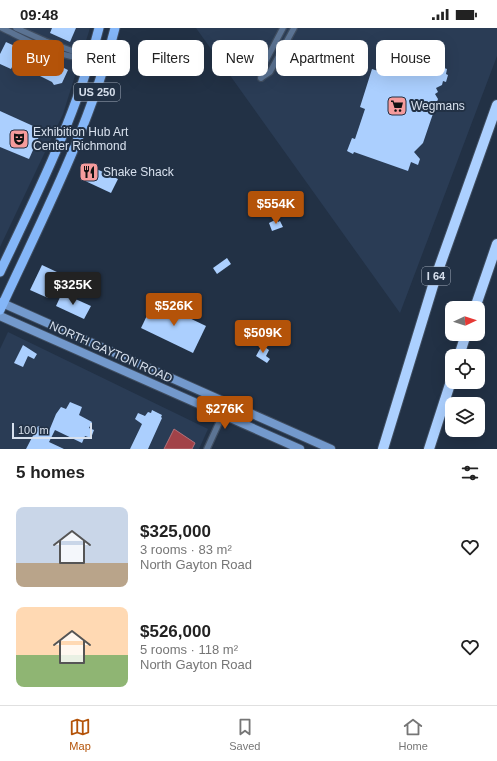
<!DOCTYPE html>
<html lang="en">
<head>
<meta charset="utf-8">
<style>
	:root { --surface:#fff; --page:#f6f6f6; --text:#222; --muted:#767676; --line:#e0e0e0; --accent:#b45309 }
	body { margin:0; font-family:Helvetica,sans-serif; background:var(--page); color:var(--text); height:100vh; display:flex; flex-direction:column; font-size:15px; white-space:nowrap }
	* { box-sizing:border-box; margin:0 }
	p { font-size:13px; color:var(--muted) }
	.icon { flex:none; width:22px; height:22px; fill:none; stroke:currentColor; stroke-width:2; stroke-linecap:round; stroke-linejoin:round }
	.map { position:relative; height:421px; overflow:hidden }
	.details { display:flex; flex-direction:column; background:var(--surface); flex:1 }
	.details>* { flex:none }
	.top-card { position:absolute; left:12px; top:12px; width:473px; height:36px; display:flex; gap:8px }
	.needle { width:26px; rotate:86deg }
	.buttons { position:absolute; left:445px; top:273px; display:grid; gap:8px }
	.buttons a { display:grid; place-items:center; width:40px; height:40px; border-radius:8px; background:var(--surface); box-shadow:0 4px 16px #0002; font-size:20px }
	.scale { position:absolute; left:12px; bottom:10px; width:80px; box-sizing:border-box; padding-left:4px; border:2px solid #d7e0ed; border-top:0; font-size:11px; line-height:14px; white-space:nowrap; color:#d7e0ed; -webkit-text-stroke:3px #223145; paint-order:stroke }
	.price { position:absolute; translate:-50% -34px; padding:0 9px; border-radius:4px; background:var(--accent); color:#fff; font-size:13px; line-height:26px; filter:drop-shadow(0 1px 2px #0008) }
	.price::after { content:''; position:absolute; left:50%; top:24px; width:12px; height:9px; margin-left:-6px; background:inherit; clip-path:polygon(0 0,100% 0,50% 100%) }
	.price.active { background:#222; color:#fff }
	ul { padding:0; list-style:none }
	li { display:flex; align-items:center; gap:12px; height:100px; padding:0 16px }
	li span { display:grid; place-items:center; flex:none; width:112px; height:80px; border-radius:8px; color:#555 }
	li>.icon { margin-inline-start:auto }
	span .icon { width:48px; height:48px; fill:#fffc; stroke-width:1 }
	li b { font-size:17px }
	h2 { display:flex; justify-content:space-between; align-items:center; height:48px; padding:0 16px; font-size:17px }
	.pill { padding:0 14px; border-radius:8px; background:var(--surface); box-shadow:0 4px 16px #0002; font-size:14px; line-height:36px }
	.pill.active { background:var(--accent); color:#fff }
	.status { display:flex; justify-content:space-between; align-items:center; height:28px; padding:0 20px; background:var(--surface); direction:ltr }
	.status svg { height:11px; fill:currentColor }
	.dock { display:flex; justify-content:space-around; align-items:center; height:56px; border-top:1px solid var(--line); background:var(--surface); font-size:11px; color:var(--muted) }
	.dock a { display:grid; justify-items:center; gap:2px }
	.dock .active { color:var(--accent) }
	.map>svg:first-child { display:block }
	.built { fill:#2a3c55 }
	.water { fill:#a24248; stroke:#b2717a }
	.building { fill:#abcffe }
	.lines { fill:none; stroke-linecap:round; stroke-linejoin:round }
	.street-casing { stroke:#3f4d60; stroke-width:8 }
	.secondary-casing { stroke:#3f4d60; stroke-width:10 }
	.primary-casing { stroke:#3f4d60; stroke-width:11 }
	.highway-casing { stroke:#3f4d60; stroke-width:12 }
	.street { stroke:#5c7494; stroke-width:5.5 }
	.secondary { stroke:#7399cc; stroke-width:8 }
	.primary { stroke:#84b6f8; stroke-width:9 }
	.highway { stroke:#acd0ff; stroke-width:10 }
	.labels { text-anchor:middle; stroke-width:4; stroke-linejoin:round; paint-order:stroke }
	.shield { fill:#223145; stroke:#a1acbb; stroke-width:1 }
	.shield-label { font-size:11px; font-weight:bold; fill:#d7e0ed }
	.poi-label { font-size:12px; fill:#d7e0ed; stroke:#223145; text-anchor:start }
	.street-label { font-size:12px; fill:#d7e0ed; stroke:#223145 }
</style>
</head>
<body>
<div class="status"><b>09:48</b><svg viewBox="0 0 49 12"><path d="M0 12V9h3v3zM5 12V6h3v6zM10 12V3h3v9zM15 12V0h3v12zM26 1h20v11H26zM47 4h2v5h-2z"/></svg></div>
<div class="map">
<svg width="497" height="421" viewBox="0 0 497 421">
	<rect width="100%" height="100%" fill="#223145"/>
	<g class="built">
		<polygon points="0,0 90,0 63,86 0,219"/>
		<polygon points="196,0 497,0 497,28 400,285"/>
		<polygon points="8,304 208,401 199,421 0,421 0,321"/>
	</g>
	<polygon class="water" points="174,401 195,415 192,421 164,421"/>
	<g class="building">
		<polygon points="52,0 76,0 70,14 50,5"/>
		<polygon points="384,12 413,22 411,26 431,33 430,35 447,41 446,46 448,47 446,54 443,53 442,57 436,60 438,64 435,66 438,71 423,115 414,124 420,131 418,137 411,134 408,143 354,124 353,126 347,123 352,110 355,111 365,81 360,79 372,41 378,43 383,28 379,27"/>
		<polygon points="6,14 41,30 40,32 56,40 58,37 68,42 62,55 54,57 52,54 14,35 11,41 0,36 0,26"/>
		<polygon points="0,83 42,102 29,131 0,119"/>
		<polygon points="88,137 118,151 111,165 81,151"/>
		<polygon points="277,191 278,194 280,193 283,199 272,203 269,195"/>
		<polygon points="227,230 231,236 217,246 213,240"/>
		<polygon points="42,237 59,245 48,270 30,262"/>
		<polygon points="62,265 91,278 84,291 56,278"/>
		<polygon points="154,273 206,298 193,325 141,300"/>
		<polygon points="23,317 37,326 34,331 28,328 23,339 14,335"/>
		<polygon points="262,317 269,322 266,328 270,331 267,335 256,328"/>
		<polygon points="70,374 82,379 79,387 92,394 89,400 94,402 91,410 85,408 82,415 55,402 49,414 64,421 26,421 38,398 49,403 56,386 61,379 66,381"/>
		<polygon points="152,382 162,387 161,389 162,390 148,421 130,421 142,396 135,391 138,385 145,388 148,384 151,385"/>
	</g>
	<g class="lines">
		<g class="street-casing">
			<g id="street">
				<path d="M2,0C29,13 57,30 88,30"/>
				<polyline points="16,0 45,13 106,35"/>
				<polyline points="261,50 270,44 294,0"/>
				<polyline points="261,50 263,38 283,0"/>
				<polyline points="207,421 228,375"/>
			</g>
		</g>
		<g class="secondary-casing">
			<g id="secondary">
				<polyline points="0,274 331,421"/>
				<polyline points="0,288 300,421"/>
			</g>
		</g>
		<g class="primary-casing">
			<g id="primary">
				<path d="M0,244C38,164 77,86 99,0"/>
				<path d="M0,282C43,189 90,99 115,0"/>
			</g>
		</g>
		<g class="highway-casing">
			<g id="highway">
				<polyline points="475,280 497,216"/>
				<polyline points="459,328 466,306"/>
				<polyline points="383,421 435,251 497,77"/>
				<polyline points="429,421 452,350"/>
			</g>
		</g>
		<use href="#street" class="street"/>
		<use href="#secondary" class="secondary"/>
		<use href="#primary" class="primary"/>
		<use href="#highway" class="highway"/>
	</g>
	<defs>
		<g id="supermarket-square" transform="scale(1)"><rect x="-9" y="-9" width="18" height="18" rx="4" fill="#f59b9c" stroke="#223145"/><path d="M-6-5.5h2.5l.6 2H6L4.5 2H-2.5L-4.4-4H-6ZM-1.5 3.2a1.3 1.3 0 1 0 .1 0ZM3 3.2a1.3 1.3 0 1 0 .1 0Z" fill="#111"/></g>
		<g id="theatre-square" transform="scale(1)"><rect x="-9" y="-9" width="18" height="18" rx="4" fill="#f59b9c" stroke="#223145"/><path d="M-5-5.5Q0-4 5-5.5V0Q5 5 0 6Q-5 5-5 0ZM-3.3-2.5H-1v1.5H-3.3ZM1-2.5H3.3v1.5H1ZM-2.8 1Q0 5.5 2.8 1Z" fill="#111"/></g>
		<g id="restaurant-square" transform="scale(1)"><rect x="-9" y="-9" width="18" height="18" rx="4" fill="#f59b9c" stroke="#223145"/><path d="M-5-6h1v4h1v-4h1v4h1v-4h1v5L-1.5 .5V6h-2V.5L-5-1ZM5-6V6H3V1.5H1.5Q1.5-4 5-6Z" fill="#111"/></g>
	</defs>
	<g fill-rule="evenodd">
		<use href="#supermarket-square" x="397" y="78"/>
		<use href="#theatre-square" x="19" y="111"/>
		<use href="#restaurant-square" x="89" y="144"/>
	</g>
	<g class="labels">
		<g class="shield">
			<rect x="74" y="55" width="46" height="18" rx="3"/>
			<rect x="422" y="239" width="28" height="18" rx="3"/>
		</g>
		<g class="shield-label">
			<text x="97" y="68">US 250</text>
			<text x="436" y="252">I 64</text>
		</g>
		<g class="poi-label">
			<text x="411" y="82">Wegmans</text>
			<text x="33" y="108">Exhibition Hub Art<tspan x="33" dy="14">Center Richmond</tspan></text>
			<text x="103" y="148">Shake Shack</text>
		</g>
		<g class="street-label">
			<text transform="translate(111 324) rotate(24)" y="4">NORTH GAYTON ROAD</text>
		</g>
	</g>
</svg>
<div class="buttons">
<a><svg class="needle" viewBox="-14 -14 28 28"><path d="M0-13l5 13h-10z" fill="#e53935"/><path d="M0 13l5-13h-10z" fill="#767676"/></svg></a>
<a><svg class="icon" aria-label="locate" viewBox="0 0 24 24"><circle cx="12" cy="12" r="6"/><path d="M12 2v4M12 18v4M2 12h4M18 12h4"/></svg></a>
<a><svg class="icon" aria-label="layers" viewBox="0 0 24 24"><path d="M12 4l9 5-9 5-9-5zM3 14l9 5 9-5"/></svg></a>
</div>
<div class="scale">100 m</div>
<b class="price" style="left:276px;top:197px">$554K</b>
<b class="price active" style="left:73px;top:278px">$325K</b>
<b class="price" style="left:174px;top:299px">$526K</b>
<b class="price" style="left:263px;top:326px">$509K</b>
<b class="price" style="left:225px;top:402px">$276K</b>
<div class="top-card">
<a class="pill active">Buy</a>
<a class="pill">Rent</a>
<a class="pill">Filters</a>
<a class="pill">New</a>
<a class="pill">Apartment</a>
<a class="pill">House</a>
</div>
</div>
<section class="details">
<h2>5 homes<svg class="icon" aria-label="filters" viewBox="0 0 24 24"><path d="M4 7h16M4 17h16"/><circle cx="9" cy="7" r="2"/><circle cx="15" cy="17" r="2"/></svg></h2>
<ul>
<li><span style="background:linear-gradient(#c9d6e8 70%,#b9a48a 0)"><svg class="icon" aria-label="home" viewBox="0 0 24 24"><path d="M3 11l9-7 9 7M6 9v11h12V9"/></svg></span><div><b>$325,000</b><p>3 rooms · 83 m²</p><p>North Gayton Road</p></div><svg class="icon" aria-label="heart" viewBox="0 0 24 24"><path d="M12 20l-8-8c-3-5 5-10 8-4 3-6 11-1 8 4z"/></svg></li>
<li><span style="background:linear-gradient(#ffd9b3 60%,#8fb573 0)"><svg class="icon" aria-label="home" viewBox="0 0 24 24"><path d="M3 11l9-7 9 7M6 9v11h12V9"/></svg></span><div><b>$526,000</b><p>5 rooms · 118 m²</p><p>North Gayton Road</p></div><svg class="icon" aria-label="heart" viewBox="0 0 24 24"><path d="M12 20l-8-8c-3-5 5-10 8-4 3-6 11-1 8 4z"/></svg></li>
</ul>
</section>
<nav class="dock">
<a class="active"><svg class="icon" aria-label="map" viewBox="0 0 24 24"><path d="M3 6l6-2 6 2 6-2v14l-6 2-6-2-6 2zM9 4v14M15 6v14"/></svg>Map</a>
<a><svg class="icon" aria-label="saved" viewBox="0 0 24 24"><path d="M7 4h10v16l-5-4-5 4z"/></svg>Saved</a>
<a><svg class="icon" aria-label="home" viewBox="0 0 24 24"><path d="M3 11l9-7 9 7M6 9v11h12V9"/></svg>Home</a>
</nav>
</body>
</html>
